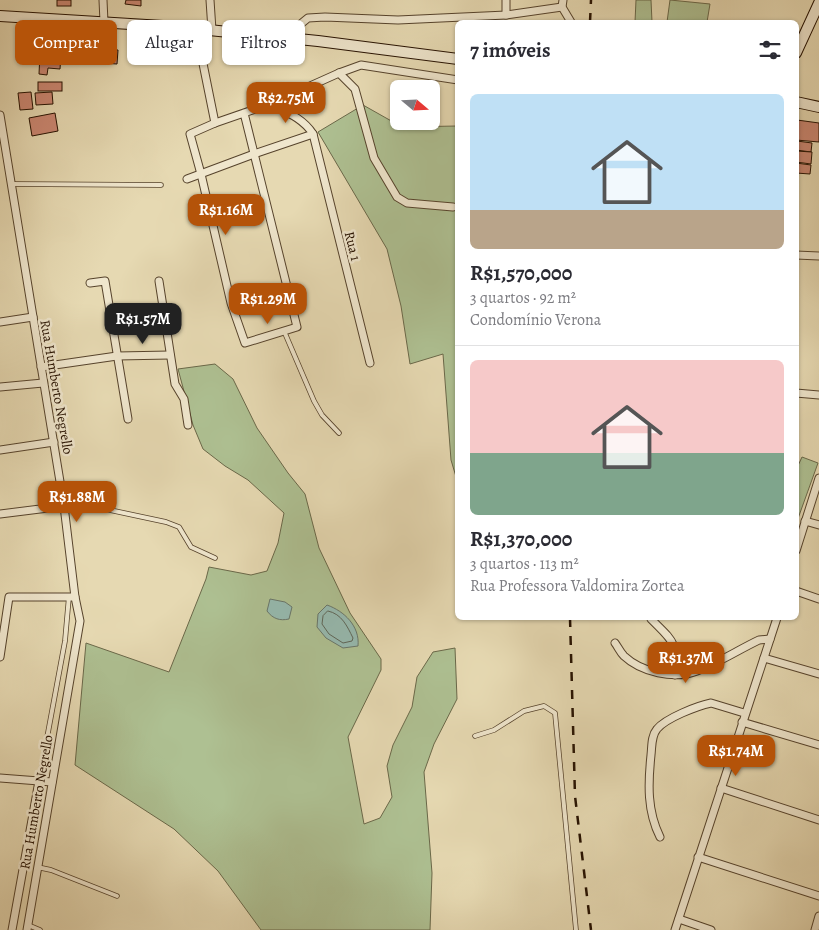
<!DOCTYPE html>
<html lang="pt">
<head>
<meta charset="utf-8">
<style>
	:root { --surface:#fff; --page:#f7f7f7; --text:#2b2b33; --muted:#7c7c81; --line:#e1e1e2; --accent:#b45309 }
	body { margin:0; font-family:Alegreya,serif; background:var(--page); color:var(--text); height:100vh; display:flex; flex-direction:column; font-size:19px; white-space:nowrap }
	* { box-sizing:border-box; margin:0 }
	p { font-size:16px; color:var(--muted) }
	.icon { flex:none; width:28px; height:28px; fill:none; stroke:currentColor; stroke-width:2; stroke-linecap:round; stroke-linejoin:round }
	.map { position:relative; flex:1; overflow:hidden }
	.panel { position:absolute; left:455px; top:20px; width:344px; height:600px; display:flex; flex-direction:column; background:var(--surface); border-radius:8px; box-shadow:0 1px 4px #0004 }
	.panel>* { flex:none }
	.guide { position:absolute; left:15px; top:20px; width:365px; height:45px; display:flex; gap:10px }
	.needle { width:32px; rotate:109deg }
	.buttons { position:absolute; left:390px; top:80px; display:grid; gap:10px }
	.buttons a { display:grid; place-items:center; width:50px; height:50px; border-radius:8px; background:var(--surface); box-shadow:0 1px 4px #0004; font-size:25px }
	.price { position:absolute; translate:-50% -42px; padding:0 11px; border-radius:10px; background:var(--accent); color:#fff; font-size:16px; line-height:32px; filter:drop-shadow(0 1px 2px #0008) }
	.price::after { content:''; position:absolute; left:50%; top:30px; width:15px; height:11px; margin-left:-8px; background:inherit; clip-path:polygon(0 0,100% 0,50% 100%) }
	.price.current { background:#222; color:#fff }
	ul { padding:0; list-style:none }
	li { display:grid; align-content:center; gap:10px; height:265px; padding:0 15px }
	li+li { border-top:1px solid var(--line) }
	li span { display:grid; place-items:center; height:155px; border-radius:8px; color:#555 }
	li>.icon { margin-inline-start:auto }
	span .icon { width:90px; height:90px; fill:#fffc; stroke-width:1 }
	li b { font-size:21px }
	h2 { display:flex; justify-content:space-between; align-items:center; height:60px; padding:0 15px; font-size:21px }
	.pill { padding:0 18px; border-radius:8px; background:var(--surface); box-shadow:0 1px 4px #0004; font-size:18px; line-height:45px }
	.pill.current { background:var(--accent); color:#fff }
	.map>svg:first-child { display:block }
	.green { fill:#aec092; stroke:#6a6849 }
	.water { fill:#96bab0; stroke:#69766a }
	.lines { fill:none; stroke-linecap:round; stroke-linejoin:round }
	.shore { stroke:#5e6658; stroke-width:1 }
	.building { fill:#cb8772; stroke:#261100 }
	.lane-casing { stroke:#56432c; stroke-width:5.5 }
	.street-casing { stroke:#56432c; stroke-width:9 }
	.secondary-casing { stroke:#261100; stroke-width:12 }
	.lane { stroke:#efe6cd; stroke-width:4 }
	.street { stroke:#efe6cd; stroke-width:7 }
	.secondary { stroke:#efe6cd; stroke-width:10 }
	.rail { stroke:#261100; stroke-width:2.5; stroke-dasharray:9 9; stroke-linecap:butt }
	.labels { text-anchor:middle; stroke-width:5; stroke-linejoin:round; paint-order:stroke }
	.street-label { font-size:14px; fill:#261100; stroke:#efe6cd }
</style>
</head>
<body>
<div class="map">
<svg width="819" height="930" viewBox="0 0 819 930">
	<rect width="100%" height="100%" fill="#e6d9b2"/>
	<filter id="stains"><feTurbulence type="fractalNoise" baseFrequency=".004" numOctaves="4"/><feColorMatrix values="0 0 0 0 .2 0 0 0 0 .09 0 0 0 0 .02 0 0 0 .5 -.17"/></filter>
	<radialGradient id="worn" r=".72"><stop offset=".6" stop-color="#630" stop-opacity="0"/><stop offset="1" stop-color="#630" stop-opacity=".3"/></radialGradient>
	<g class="green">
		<polygon points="636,0 651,0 652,22 635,22"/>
		<polygon points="670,0 710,4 707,22 667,22"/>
		<polygon points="363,105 402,127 457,126 457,480 451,460 443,354 410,364 401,306 387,249 318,132"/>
		<polygon points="215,364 233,379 257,428 288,473 305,494 319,548 350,613 381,659 381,670 348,737 364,824 380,818 392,797 387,766 393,745 412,707 417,677 433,652 455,648 457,699 434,744 424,772 432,873 430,930 261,930 218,871 174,829 75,765 86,643 169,672 206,579 209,567 251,575 267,571 278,543 284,513 248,480 225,466 203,449 193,425 178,369"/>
		<polygon points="802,457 818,463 796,524 796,470"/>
	</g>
	<g class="water">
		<path d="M270,599L285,602L292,607L289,619C280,621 273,619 267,611Z"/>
		<path d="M327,605C344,611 360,626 358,646L343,648L326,638L317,627L318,614Z"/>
	</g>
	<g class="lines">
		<path class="shore" d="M328,611C342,614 347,626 353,638L352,641L343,643L329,634L322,624L323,616Z"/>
	</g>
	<g class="building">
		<rect x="57" y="0" width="14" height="6"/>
		<polygon points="126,0 141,0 141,6 125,4"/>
		<polygon points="181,44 184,58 165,63 161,49"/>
		<polygon points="84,49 95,50 94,64 83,63"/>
		<polygon points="103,49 118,50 117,64 102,63"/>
		<polygon points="40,53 61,55 60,69 48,68 47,75 39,74"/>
		<rect x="38" y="82" width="24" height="9"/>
		<polygon points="31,92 33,109 20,110 18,93"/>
		<polygon points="52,92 53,104 36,105 35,93"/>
		<polygon points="55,113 58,131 32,136 29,118"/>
		<polygon points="797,120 819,123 819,142 796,140"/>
		<polygon points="797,141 812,143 811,152 796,150"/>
		<polygon points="796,151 812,152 811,164 796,162"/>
		<polygon points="796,163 811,165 810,174 796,173"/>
	</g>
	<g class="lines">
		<g class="lane-casing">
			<g id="lane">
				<polyline points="11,184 161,185"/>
				<polyline points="284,331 314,401 322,415 339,433"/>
				<polyline points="63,500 166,522 179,527 191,547 215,558"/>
				<polyline points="475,736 494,730 524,711 544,706 555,713 576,930"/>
				<polyline points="39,781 65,641 69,596"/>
				<polyline points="37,867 51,870 117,896"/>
				<polyline points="28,925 40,930"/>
			</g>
		</g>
		<g class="street-casing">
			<g id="street">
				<polyline points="103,0 104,22"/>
				<polyline points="210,0 212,30"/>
				<polyline points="563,0 562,7 571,22"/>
				<polyline points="506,15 506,0"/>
				<polyline points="196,29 215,123"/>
				<polyline points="293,38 297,27 308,18 325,17 398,20 506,15 562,7"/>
				<polyline points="339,73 355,89 374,158 397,197 407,203 453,207"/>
				<path d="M270,104C286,112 303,118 313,134L370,363"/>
				<polyline points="244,113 297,327 245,343 231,303 201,174 190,134 215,123 270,104 339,73 361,65 458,80"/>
				<polyline points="0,115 64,506 75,597 80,621 27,930"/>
				<polyline points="187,179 254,154 313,134"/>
				<polyline points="796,255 819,256"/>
				<polyline points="159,281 175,384 184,399 188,425"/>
				<polyline points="90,283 105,281 128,419"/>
				<polyline points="0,322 33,317"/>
				<polyline points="41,367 117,356 170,355"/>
				<polyline points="0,387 43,383"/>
				<polyline points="796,393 819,395"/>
				<polyline points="0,450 54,442"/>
				<polyline points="0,514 64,506"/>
				<polyline points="805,521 819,525"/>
				<polyline points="796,551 819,478"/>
				<polyline points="796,591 819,599"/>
				<path d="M651,619C674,642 677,641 675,675"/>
				<path d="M615,643C618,647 620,652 624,656C641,672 674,680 697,671C718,663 738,650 759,640L770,639"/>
				<polyline points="0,657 9,597 75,597"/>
				<polyline points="764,658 819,674"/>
				<polyline points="742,722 819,745"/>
				<polyline points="0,778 52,782"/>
				<polyline points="721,788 819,820"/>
				<path d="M660,837C647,811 648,784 651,755C652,747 651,736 657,729C666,718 697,706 711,703L744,713"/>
				<polyline points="698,857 819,896"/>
				<polyline points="679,919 711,930"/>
				<polyline points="12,930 39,781"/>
				<polyline points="675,930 777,618"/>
				<polyline points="815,930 819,916"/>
			</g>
		</g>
		<g class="secondary-casing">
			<g id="secondary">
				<polyline points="0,16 179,27 318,41 458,59"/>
				<polyline points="796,53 819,3"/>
				<polyline points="796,102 819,107"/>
			</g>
		</g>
		<use href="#lane" class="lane"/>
		<use href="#street" class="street"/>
		<use href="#secondary" class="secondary"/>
		<g class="rail">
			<polyline points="590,22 591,0"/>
			<polyline points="570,618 575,796 591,930"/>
		</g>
	</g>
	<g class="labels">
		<g class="street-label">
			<text transform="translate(353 246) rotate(76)" y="5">Rua 1</text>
			<text transform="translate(57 387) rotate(80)" y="5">Rua Humberto Negrello</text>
			<text transform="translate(36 802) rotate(-80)" y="5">Rua Humberto Negrello</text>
		</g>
	</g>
	<rect width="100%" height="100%" filter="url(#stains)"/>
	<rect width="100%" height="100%" fill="url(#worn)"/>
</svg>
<div class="buttons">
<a><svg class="needle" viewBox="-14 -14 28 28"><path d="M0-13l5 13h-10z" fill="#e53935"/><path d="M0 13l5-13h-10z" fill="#7c7c81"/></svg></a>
</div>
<b class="price" style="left:286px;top:124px">R$2.75M</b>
<b class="price" style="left:226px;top:236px">R$1.16M</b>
<b class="price" style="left:268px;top:325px">R$1.29M</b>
<b class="price current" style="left:143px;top:345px">R$1.57M</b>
<b class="price" style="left:77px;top:523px">R$1.88M</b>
<b class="price" style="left:686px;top:684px">R$1.37M</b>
<b class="price" style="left:736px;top:777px">R$1.74M</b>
<div class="guide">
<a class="pill current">Comprar</a>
<a class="pill">Alugar</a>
<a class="pill">Filtros</a>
</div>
<section class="panel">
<h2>7 imóveis<svg class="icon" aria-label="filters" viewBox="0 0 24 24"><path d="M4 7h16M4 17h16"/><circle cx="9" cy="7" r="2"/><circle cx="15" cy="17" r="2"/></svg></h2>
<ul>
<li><span style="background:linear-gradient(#bfe0f5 75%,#b9a48a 0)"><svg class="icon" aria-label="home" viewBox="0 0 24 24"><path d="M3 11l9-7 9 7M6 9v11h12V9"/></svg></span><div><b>R$1,570,000</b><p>3 quartos · 92 m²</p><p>Condomínio Verona</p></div></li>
<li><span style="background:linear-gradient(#f6c9c9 60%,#7fa58c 0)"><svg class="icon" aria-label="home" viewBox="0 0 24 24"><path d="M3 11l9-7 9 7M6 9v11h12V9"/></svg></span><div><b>R$1,370,000</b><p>3 quartos · 113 m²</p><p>Rua Professora Valdomira Zortea</p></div></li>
</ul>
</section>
</div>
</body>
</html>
